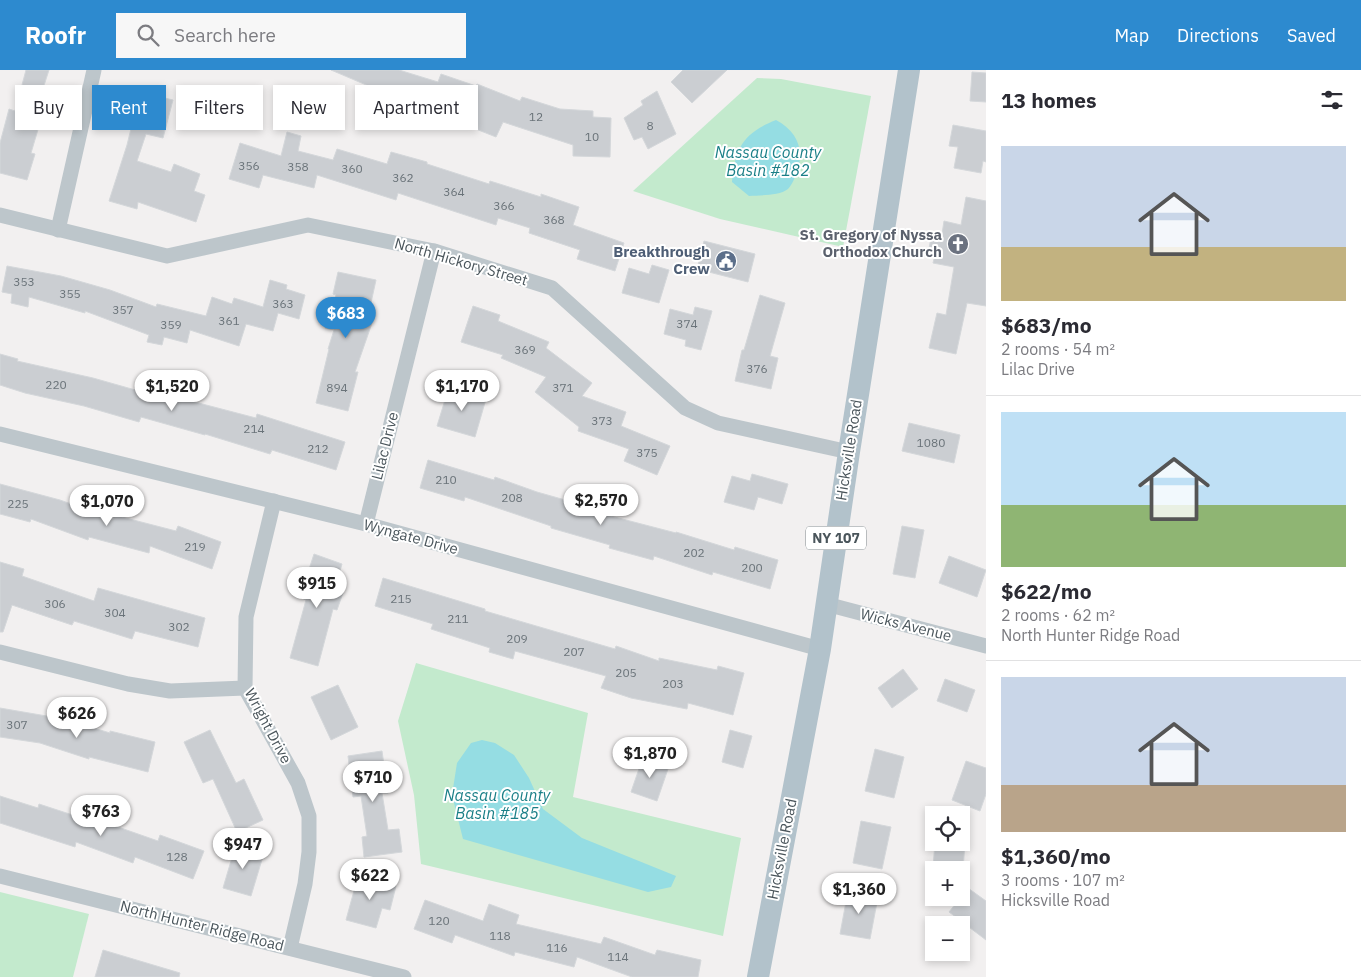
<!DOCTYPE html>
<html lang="en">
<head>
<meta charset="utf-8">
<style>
	:root { --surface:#fff; --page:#f7f7f7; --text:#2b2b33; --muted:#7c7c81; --line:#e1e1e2; --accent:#2d8acf }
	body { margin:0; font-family:"IBM Plex Sans",sans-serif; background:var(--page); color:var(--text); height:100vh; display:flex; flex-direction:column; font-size:19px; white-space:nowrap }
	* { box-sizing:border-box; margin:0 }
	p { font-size:16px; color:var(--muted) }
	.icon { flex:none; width:28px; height:28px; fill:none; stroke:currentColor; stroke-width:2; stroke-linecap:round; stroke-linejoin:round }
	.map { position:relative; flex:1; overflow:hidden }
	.side { display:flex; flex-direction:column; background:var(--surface); width:375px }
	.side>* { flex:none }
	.top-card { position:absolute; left:15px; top:15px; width:475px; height:45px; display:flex; gap:10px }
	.buttons { position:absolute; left:925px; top:736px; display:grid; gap:10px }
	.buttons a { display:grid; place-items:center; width:45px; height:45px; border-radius:0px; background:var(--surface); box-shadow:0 2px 8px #0003; font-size:25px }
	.price { position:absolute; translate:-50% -42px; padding:0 11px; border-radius:18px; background:#fff; color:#222; font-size:16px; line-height:32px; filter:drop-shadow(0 1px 2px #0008) }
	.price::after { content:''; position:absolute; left:50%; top:30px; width:15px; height:11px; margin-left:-8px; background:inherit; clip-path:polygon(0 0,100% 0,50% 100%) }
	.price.on { background:var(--accent); color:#fff }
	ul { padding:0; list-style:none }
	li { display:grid; align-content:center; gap:10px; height:265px; padding:0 15px }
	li+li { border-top:1px solid var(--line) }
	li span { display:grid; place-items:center; height:155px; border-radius:0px; color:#555 }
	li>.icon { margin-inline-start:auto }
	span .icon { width:90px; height:90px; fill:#fffc; stroke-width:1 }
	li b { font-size:21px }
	h2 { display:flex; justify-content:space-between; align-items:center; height:60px; padding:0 15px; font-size:21px }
	.chip { padding:0 18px; border-radius:0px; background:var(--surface); box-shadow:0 2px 8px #0003; font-size:18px; line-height:45px }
	.chip.on { background:var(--accent); color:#fff }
	header { display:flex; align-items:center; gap:30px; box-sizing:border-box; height:70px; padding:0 25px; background:var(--accent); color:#fff }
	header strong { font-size:24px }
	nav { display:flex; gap:28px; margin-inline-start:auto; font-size:18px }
	.search { width:350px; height:45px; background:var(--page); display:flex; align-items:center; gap:12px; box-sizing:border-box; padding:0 18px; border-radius:0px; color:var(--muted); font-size:19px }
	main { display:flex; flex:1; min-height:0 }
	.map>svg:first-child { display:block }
	.green { fill:#c3eacd }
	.water { fill:#95dde3 }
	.building { fill:#cbced2; stroke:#d4d7da }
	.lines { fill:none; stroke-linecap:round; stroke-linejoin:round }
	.street { stroke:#bdc6cb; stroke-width:15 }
	.primary { stroke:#b2c2cb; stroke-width:22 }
	.labels { text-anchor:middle; stroke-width:4; stroke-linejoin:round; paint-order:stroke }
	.number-label { font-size:12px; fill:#6a7379 }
	.shield { fill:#fff; stroke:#80888c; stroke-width:1 }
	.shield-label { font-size:14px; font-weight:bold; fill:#4a555b }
	.worship-label { font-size:15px; font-weight:bold; fill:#5b616d; stroke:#fff; text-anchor:end }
	.service-label { font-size:15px; font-weight:bold; fill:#4e5e75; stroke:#fff; text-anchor:end }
	.street-label { font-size:15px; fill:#4a555b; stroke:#fff }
	.water-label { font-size:16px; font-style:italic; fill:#1a7f87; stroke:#fff }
</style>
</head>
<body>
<header>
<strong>Roofr</strong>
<div class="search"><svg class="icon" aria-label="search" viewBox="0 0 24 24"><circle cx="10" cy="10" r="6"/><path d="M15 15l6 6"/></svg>Search here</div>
<nav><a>Map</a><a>Directions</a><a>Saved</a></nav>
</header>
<main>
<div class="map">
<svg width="986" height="907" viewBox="0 0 986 907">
	<rect width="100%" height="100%" fill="#f2f0f0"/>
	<g class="green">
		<polygon points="757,8 781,9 871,26 843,177 720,149 633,121"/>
		<polygon points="416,593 588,643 573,727 741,768 723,866 421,794 414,725 398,651"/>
		<polygon points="0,822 89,844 73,907 0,907"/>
	</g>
	<g class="water">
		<path d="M776,50C797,61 805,80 797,102C795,107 792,115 788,119C779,126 760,125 749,126L732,112C735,78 743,63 776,50Z"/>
		<polygon points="482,670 495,673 514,685 529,708 543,739 582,768 676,806 671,817 648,822 463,769 452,725 457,693 471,673"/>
	</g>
	<g class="building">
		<polygon points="26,0 49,0 38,34 45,36 31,83 35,84 27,110 0,103 0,73 9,39 15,41"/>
		<polygon points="331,0 399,0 438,12 441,4 476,16 477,14 520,31 522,27 560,39 593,41 593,47 611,48 610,87 573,86 573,75 503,52 496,67 438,44 436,50 375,28 378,20"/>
		<polygon points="683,0 727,0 692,33 671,12"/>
		<polygon points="972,2 986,3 986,32 970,31"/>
		<polygon points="657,21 676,64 648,79 642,67 634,70 624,48 643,35 641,31"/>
		<polygon points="140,22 173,30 163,68 146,64 137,91 171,102 174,94 200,104 194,121 205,125 196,152 138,132 137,139 109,131 127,75"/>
		<polygon points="953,55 986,61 986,92 983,91 981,103 954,98 958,77 949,76"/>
		<polygon points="287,62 301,66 298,81 333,90 337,79 387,94 391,82 427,92 427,94 489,114 490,111 541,127 541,124 579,137 573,155 624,173 615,201 577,189 580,180 529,163 530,158 498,148 496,155 398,123 396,130 317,105 314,118 263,105 259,118 229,109 240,73 281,86"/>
		<polygon points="966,127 986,131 986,236 967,233 956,284 929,278 937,243 946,245 954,197 933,193 935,185 928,184 932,162 942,164 944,151 961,155"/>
		<polygon points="704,171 755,184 748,212 697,199"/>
		<polygon points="652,195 669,200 659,233 622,223 629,198 649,204"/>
		<polygon points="7,196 61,206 110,220 156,237 157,234 206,246 212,227 232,234 234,228 263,237 270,210 287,215 286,219 305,225 299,249 278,243 273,261 246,254 239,276 190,260 187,273 164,267 162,275 147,272 149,265 85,241 85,243 29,227 28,237 11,233 12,224 2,222"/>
		<polygon points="338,202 376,210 367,251 372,253 355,302 358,302 348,341 316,333 329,279 328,279 334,260 325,258 336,225 333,224"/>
		<polygon points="760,225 785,233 770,286 778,288 771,319 735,311 742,280 744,280"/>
		<polygon points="473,236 500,245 498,251 549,272 546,278 592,313 582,326 626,342 621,356 670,376 657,405 624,391 629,379 578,361 579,357 535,322 546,307 501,288 503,285 461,272"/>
		<polygon points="695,237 712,241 701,280 685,276 686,270 664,264 670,239 693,245"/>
		<polygon points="0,284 18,289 17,291 93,308 167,329 168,325 256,348 257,344 345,372 336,400 272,380 270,384 205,364 205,365 141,347 139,352 84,336 25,323 0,315"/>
		<polygon points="449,317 486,329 475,367 437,356"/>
		<polygon points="909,353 960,365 954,393 902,381"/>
		<polygon points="428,390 494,410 495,407 537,422 604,441 603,444 676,463 676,462 734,480 735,477 778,490 770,519 713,502 712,505 654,486 653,490 609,478 610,475 551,458 551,456 465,427 464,431 420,418"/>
		<polygon points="752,404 788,414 782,434 758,427 754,440 724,432 732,406 750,411"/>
		<polygon points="0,414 60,430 113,449 114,445 176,461 178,456 221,472 212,499 150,476 149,483 89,467 88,470 31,449 30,452 0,444"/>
		<polygon points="902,456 924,460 915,508 893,504"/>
		<polygon points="314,484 342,494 336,514 345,517 337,540 333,539 318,596 290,588 306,530 300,527"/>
		<polygon points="949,486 986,500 977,527 939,513"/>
		<polygon points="0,492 24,499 22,506 94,531 98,518 205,548 198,577 135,561 132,569 74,551 72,555 12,535 3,562 0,562"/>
		<polygon points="383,508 485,539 485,541 615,579 616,576 659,591 659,588 717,600 718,596 744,603 733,645 688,633 687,639 631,628 601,618 606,606 515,581 513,589 489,582 490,578 431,559 433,554 375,536"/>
		<polygon points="903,599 918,619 892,638 878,618"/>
		<polygon points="945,609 975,620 967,642 937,631"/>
		<polygon points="338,615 358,657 331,670 311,627"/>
		<polygon points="0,638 64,649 110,663 110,661 155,672 148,702 89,687 89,689 40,673 0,667"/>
		<polygon points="210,660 236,713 244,709 263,750 237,762 213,709 203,713 184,672"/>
		<polygon points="730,660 752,666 743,698 722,692"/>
		<polygon points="875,679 904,687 894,728 865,721"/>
		<polygon points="382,681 388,723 382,723 388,760 399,759 402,782 364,787 362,767 367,766 361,726 353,727 348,686"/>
		<polygon points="643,687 669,696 657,731 631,722"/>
		<polygon points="966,691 986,698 986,724 980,741 952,730"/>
		<polygon points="0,726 38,738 39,734 97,753 98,750 158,771 160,765 204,781 193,809 135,787 133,793 76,772 75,777 0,753"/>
		<polygon points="861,751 891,757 882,799 853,793"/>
		<polygon points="935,772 965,772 963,800 933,798"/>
		<polygon points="236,774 264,783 251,826 223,818"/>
		<polygon points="358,806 396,816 390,840 382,838 376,858 346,850"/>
		<polygon points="968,818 986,831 986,870 949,842"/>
		<polygon points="848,821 878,827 870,869 840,864"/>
		<polygon points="425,830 483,851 489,834 519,845 516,854 601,874 604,867 655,885 657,880 701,890 698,907 632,907 577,887 574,897 515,882 514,886 455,865 452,873 414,859"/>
		<polygon points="103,880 180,903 179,907 95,907"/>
	</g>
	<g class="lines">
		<g class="street">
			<polyline points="0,145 167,186 308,155 434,181 552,218 685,338 718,353 849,382"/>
			<polyline points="58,160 94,0"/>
			<polyline points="0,364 366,454 820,579"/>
			<polyline points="274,431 246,547 245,618 298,713 309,746 309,782 305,814 290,878"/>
			<polyline points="366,454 434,181"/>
			<polyline points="826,534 986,576"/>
			<polyline points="0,582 128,614 170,621 245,618"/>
			<polyline points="0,806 404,907"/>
		</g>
		<polyline class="primary" points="758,907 820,579 849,382 909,0"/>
	</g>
	<defs>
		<g id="church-disc" transform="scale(1.125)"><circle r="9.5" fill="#6b7280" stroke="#fff"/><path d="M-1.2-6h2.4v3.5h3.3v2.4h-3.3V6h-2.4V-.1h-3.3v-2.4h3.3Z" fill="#fff"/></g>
		<g id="civic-disc" transform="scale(1.125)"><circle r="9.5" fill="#5c6f8a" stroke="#fff"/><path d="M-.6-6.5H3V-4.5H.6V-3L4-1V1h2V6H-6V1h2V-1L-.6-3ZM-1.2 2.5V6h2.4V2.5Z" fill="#fff"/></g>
	</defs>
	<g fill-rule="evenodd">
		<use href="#church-disc" x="958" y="174"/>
		<use href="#civic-disc" x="726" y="191"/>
	</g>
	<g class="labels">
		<g class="number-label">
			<text x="536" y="51">12</text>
			<text x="650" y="60">8</text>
			<text x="592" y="71">10</text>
			<text x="249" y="100">356</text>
			<text x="298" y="101">358</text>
			<text x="352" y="103">360</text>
			<text x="403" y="112">362</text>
			<text x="454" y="126">364</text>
			<text x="504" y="140">366</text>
			<text x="554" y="154">368</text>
			<text x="24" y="216">353</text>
			<text x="70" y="228">355</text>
			<text x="283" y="238">363</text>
			<text x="123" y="244">357</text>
			<text x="229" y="255">361</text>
			<text x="687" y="258">374</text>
			<text x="171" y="259">359</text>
			<text x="525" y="284">369</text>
			<text x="757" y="303">376</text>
			<text x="56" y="319">220</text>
			<text x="337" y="322">894</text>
			<text x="563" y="322">371</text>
			<text x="602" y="355">373</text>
			<text x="254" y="363">214</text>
			<text x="931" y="377">1080</text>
			<text x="318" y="383">212</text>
			<text x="647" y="387">375</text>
			<text x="446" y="414">210</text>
			<text x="512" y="432">208</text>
			<text x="18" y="438">225</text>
			<text x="195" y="481">219</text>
			<text x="694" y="487">202</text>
			<text x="752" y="502">200</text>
			<text x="401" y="533">215</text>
			<text x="55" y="538">306</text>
			<text x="115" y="547">304</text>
			<text x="458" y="553">211</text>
			<text x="179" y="561">302</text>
			<text x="517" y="573">209</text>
			<text x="574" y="586">207</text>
			<text x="626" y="607">205</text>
			<text x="673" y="618">203</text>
			<text x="17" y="659">307</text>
			<text x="177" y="791">128</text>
			<text x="439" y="855">120</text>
			<text x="500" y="870">118</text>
			<text x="557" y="882">116</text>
			<text x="618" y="891">114</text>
		</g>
		<rect class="shield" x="806" y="456.5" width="60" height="23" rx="4"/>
		<g class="shield-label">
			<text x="836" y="473">NY 107</text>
		</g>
		<g class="worship-label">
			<text x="942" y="170">St. Gregory of Nyssa<tspan x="942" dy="17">Orthodox Church</tspan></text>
		</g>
		<g class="service-label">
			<text x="710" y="187">Breakthrough<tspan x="710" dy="17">Crew</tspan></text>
		</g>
		<g class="street-label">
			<text transform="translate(461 192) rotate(16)" y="5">North Hickory Street</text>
			<text transform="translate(385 376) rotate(-76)" y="5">Lilac Drive</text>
			<text transform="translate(849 380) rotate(-81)" y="5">Hicksville Road</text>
			<text transform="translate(411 467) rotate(15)" y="5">Wyngate Drive</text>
			<text transform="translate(906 555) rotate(14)" y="5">Wicks Avenue</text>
			<text transform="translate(268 656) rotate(62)" y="5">Wright Drive</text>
			<text transform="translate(782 779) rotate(-79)" y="5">Hicksville Road</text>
			<text transform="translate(202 856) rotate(14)" y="5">North Hunter Ridge Road</text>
		</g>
		<g class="water-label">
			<text x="768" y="88">Nassau County<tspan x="768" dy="18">Basin #182</tspan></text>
			<text x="497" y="731">Nassau County<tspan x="497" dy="18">Basin #185</tspan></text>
		</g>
	</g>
</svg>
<div class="buttons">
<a><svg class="icon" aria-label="locate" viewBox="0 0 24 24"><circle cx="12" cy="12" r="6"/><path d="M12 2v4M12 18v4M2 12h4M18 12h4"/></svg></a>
<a>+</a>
<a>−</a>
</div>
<b class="price on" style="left:346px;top:269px">$683</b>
<b class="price" style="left:172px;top:342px">$1,520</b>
<b class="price" style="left:462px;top:342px">$1,170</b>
<b class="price" style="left:601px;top:456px">$2,570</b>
<b class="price" style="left:107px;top:457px">$1,070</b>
<b class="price" style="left:317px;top:539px">$915</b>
<b class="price" style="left:77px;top:669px">$626</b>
<b class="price" style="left:650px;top:709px">$1,870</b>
<b class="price" style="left:373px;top:733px">$710</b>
<b class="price" style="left:101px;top:767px">$763</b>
<b class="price" style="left:243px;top:800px">$947</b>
<b class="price" style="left:370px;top:831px">$622</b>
<b class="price" style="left:859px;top:845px">$1,360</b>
<div class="top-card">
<a class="chip">Buy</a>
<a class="chip on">Rent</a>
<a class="chip">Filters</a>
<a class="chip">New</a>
<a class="chip">Apartment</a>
</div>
</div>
<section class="side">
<h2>13 homes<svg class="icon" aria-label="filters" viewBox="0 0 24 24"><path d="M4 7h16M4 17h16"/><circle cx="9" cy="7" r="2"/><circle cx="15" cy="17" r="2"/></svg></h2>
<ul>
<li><span style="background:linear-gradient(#c9d6e8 65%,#c2b280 0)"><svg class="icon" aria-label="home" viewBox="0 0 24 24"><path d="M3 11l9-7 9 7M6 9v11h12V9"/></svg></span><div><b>$683/mo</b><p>2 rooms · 54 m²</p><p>Lilac Drive</p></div></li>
<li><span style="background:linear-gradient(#bfe0f5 60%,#8fb573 0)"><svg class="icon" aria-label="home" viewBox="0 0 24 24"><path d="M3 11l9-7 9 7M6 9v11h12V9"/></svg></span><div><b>$622/mo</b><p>2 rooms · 62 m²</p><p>North Hunter Ridge Road</p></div></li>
<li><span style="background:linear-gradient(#c9d6e8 70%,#b9a48a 0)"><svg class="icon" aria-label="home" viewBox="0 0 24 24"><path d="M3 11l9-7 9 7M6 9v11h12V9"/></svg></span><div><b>$1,360/mo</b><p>3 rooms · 107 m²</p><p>Hicksville Road</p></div></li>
</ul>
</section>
</main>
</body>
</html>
